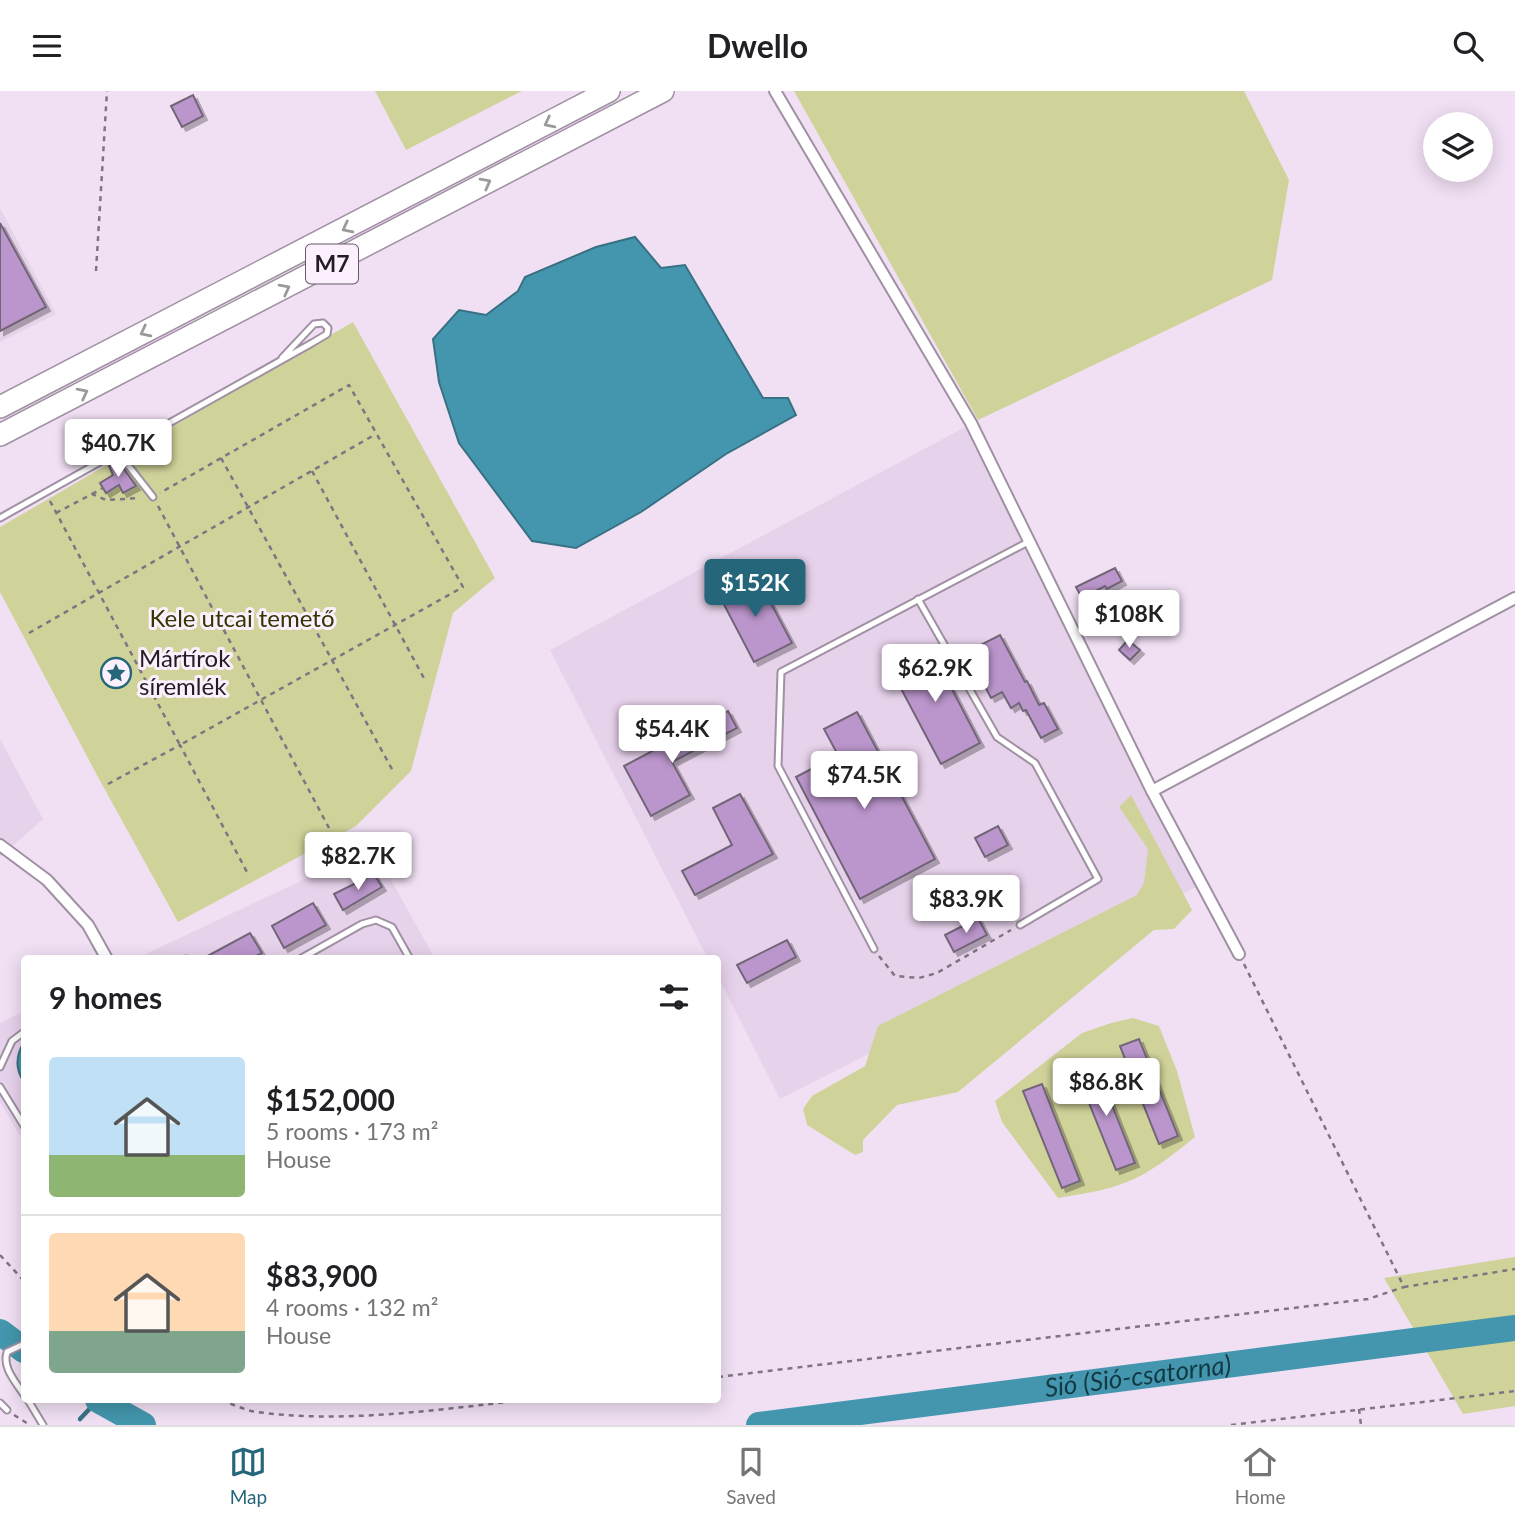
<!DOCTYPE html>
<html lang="en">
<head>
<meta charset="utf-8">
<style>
	:root { --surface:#fff; --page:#f2f2f2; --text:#202124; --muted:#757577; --line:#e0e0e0; --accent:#25667a }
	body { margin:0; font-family:Lato,sans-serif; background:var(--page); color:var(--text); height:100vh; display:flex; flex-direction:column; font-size:26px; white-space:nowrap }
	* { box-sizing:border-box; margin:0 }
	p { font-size:23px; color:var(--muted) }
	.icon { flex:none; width:38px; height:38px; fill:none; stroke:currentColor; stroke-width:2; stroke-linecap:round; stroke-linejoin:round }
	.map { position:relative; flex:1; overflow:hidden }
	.details { position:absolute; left:21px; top:864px; width:700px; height:448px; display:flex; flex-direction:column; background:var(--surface); border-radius:7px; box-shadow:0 4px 18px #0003 }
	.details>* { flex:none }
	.tools { position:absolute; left:1423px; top:21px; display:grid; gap:14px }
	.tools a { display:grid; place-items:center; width:70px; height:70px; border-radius:50%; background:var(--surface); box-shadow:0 4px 18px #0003; font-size:35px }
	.price { position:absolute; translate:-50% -60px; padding:0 16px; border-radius:7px; background:#fff; color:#222; font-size:23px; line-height:46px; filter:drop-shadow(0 2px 4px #0008) }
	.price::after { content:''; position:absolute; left:50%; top:42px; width:21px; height:16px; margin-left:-10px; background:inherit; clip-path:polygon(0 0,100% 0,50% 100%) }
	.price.current { background:var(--accent); color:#fff }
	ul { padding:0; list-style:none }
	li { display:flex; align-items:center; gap:21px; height:175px; padding:0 28px }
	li+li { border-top:2px solid var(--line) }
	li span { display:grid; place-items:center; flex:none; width:196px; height:140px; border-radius:7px; color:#555 }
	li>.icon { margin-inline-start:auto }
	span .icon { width:84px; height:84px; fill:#fffc; stroke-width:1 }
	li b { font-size:30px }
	h2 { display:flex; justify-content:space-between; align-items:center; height:84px; padding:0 28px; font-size:30px }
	header { display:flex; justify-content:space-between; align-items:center; height:91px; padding:0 28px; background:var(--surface); font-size:32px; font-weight:700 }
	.dock { display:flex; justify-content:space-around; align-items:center; height:98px; border-top:2px solid var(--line); background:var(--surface); font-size:19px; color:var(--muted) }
	.dock a { display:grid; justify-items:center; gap:4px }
	.dock .current { color:var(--accent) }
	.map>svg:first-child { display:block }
	.built { fill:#e7d2eb }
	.green { fill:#d0d399 }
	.water { fill:#4396ad; stroke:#397184; stroke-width:2 }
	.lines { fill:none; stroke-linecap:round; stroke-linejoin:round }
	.stream { stroke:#397184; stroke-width:4.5 }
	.river { stroke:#4396ad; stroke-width:26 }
	.building { fill:#bb96cc; stroke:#716577; stroke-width:2; filter:url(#shadow) }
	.lane-casing { stroke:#9f90a2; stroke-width:9 }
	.street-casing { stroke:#9f90a2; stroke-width:14 }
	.highway-casing { stroke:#9f90a2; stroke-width:24 }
	.path { stroke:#7f7481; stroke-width:2.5; stroke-dasharray:5 5; stroke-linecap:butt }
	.lane { stroke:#fff; stroke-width:5 }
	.street { stroke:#fff; stroke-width:10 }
	.highway { stroke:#fff; stroke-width:21 }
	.oneway { stroke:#9c999c }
	.labels { text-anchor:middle; stroke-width:6; stroke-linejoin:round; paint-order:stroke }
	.shield { fill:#fceffe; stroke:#635b65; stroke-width:2 }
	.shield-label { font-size:23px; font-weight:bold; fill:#221c23 }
	.park-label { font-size:24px; fill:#343500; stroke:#fceffe }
	.poi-label { font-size:24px; fill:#221c23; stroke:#fceffe; text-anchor:start }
	.water-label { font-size:26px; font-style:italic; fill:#133a44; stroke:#fceffe }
</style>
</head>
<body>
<header><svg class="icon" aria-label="menu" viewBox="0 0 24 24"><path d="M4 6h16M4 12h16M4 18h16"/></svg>Dwello<svg class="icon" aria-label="search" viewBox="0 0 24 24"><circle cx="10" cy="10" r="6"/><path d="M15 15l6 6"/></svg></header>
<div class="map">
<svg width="1515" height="1334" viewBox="0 0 1515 1334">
	<defs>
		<filter id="shadow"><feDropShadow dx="4" dy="4" stdDeviation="0" flood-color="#0004"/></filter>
	</defs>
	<rect width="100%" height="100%" fill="#f1e0f4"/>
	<g class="built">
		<polygon points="0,117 56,223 0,251"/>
		<polygon points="978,329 1032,450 1204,792 780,1008 718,886 718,868 708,868 550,559"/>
		<polygon points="0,648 43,728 0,766"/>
		<polygon points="373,756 435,868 135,868"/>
		<polygon points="24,920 24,1052 0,1011 0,932"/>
	</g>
	<g class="green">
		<polygon points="375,0 522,0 406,59"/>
		<polygon points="794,0 1244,0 1289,89 1272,189 978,329"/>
		<polygon points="353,231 495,487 453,522 411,680 356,735 178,831 99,688 0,501 0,436"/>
		<polygon points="1131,704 1192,819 1174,838 1154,839 958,1001 897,1014 863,1049 863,1061 855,1064 807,1034 803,1018 812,1005 865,975 878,935 1137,804 1144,792 1148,758 1119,716"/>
		<path d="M1133,927L1159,935L1177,980L1195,1046C1174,1063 1152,1081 1127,1091C1105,1100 1081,1103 1058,1107L1002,1031L995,1010L1082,942L1111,932Z"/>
		<polygon points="1515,1166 1515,1315 1463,1323 1384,1187"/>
	</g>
	<g class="water">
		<polygon points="635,146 661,177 685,174 763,307 788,307 796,324 726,363 641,421 576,457 532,450 459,352 439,291 433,248 459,219 486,224 518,200 525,186 596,156"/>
		<path d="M24,951V991C15,978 16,964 24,951Z"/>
	</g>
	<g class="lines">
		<polyline class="stream" points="80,1328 98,1309"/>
		<g class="river">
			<polyline points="0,1241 24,1259"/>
			<polyline points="98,1309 143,1334"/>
			<path id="s1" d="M759,1334L1515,1237"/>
		</g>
	</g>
	<g class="building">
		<polygon points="193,4 203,25 182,36 171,15"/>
		<polygon points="0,132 46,216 0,240"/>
		<polygon points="118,370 136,395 123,402 119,394 106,402 100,392 113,384 109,375"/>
		<polygon points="1115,477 1122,490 1107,498 1105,495 1082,507 1076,496"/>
		<polygon points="756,484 792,552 754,571 719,504"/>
		<polygon points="1000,544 1025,591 1027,590 1039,614 1044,612 1058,638 1041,647 1026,619 1023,620 1019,612 1011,617 1002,601 991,607 967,561"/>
		<polygon points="1128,549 1140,559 1130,569 1119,559"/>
		<polygon points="929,554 980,652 941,673 889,575"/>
		<polygon points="728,620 737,637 672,671 690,704 651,725 624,675"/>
		<polygon points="857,621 935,768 860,808 796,686 838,664 824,638"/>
		<polygon points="740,703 773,763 695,804 682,780 732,754 713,717"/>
		<polygon points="998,735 1008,754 985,766 975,747"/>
		<polygon points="374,783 382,796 343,819 334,803"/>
		<polygon points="313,812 326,834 284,857 272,835"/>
		<polygon points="978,827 987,844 954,861 945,844"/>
		<polygon points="250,842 262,862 251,868 202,868"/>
		<polygon points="787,849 796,866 747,892 737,874"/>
		<polygon points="1139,948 1178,1045 1159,1053 1120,955"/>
		<polygon points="1096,974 1135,1072 1116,1079 1077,982"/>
		<polygon points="1042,993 1080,1090 1062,1097 1023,1000"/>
	</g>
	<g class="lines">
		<g class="lane-casing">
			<g id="lane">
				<polyline points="117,360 153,406"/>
				<polyline points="0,427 312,252 327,243 328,237 323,232 314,233 282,267"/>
				<polyline points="918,508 997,646 1035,672 1098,788 1020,834"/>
				<polyline points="874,858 778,675 781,581 1028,451"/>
				<polyline points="186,868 187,868"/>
				<polyline points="300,868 362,833 376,829 392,836 410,868"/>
				<polyline points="0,976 12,950 24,941"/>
				<polyline points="0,996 24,1035"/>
				<path d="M24,1253L7,1261C2,1277 16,1291 24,1304"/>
				<polyline points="28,1309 43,1334"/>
				<polyline points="0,1312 7,1319"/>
			</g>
		</g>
		<g class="street-casing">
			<g id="street">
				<polyline points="775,0 971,332 1152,700 1239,863"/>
				<polyline points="1152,700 1515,507"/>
				<polyline points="0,754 47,789 88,834 107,868"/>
			</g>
		</g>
		<g class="highway-casing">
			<g id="highway">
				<polyline points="0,316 609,0"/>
				<polyline points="0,344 663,0"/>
			</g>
		</g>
		<g class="path">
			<polyline points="96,180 107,0"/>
			<polyline points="221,367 393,680"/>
			<polyline points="312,380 426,591"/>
			<polyline points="92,403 103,397"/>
			<polyline points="50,410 180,654 463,496 349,294 160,402"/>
			<polyline points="158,415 329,737"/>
			<polyline points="56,422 92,403 106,409 140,407"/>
			<polyline points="29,542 376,343"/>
			<polyline points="108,693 180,654 248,783"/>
			<polyline points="879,865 895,885 919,887 937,882 1011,839"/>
			<polyline points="1244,873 1404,1196 1515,1178"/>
			<polyline points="0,1164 24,1190"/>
			<polyline points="718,1286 1368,1208 1404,1196"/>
			<path d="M221,1309C231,1313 241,1317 251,1320C339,1334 439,1318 527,1309"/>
			<polyline points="1359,1318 1361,1334"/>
			<polyline points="14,1324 30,1334"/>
			<polyline points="1231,1334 1515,1300"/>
		</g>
		<use href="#lane" class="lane"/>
		<use href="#street" class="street"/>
		<use href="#highway" class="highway"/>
	</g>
	<defs><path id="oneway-chevron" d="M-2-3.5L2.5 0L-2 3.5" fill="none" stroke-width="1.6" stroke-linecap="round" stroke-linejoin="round" transform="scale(1.75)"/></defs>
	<g class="oneway">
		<use href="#oneway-chevron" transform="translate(549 32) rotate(153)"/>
		<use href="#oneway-chevron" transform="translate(486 92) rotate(-28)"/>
		<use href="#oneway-chevron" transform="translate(347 137) rotate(153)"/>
		<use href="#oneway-chevron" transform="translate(285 198) rotate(-28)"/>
		<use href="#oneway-chevron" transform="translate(145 241) rotate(153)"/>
		<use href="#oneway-chevron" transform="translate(83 302) rotate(-27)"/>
	</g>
	<defs>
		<g id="sight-ring" transform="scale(1.575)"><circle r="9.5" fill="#fceffe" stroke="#25667a" stroke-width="1.5"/><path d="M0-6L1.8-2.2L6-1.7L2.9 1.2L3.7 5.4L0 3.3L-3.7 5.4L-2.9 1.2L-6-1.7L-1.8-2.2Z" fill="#25667a"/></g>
	</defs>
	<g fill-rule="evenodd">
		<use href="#sight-ring" x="116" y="582"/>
	</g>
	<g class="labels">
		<rect class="shield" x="306" y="153.5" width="52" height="39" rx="5"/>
		<g class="shield-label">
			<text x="332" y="181">M7</text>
		</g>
		<g class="park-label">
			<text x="242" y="536">Kele utcai temető</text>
		</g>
		<g class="poi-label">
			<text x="139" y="576">Mártírok<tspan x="139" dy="28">síremlék</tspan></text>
		</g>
		<g class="water-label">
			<text dy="9" stroke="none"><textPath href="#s1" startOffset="382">Sió (Sió-csatorna)</textPath></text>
		</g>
	</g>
</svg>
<div class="tools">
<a><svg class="icon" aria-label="layers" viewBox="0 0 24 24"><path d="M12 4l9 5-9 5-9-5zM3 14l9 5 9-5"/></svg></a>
</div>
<b class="price" style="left:118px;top:388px">$40.7K</b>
<b class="price current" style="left:755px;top:528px">$152K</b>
<b class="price" style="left:1129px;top:559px">$108K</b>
<b class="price" style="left:935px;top:613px">$62.9K</b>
<b class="price" style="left:672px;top:674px">$54.4K</b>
<b class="price" style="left:864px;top:720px">$74.5K</b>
<b class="price" style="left:358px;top:801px">$82.7K</b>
<b class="price" style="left:966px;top:844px">$83.9K</b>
<b class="price" style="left:1106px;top:1027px">$86.8K</b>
<section class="details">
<h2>9 homes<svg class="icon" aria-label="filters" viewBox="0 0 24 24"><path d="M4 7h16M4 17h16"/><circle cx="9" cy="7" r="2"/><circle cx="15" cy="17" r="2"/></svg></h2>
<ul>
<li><span style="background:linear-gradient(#bfe0f5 70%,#8fb573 0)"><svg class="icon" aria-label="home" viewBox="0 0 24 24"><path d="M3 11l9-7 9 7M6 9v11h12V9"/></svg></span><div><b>$152,000</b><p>5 rooms · 173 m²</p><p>House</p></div></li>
<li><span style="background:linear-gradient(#ffd9b3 70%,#7fa58c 0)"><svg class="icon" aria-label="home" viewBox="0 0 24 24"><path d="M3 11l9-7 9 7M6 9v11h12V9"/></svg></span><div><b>$83,900</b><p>4 rooms · 132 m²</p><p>House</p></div></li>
</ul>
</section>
</div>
<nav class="dock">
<a class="current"><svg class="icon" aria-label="map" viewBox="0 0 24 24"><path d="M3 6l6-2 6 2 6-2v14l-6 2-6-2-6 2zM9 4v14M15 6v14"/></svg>Map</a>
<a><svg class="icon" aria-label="saved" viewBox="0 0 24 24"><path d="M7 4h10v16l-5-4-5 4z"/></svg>Saved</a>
<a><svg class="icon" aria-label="home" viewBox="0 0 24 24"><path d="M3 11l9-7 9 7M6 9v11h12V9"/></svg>Home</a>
</nav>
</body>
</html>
